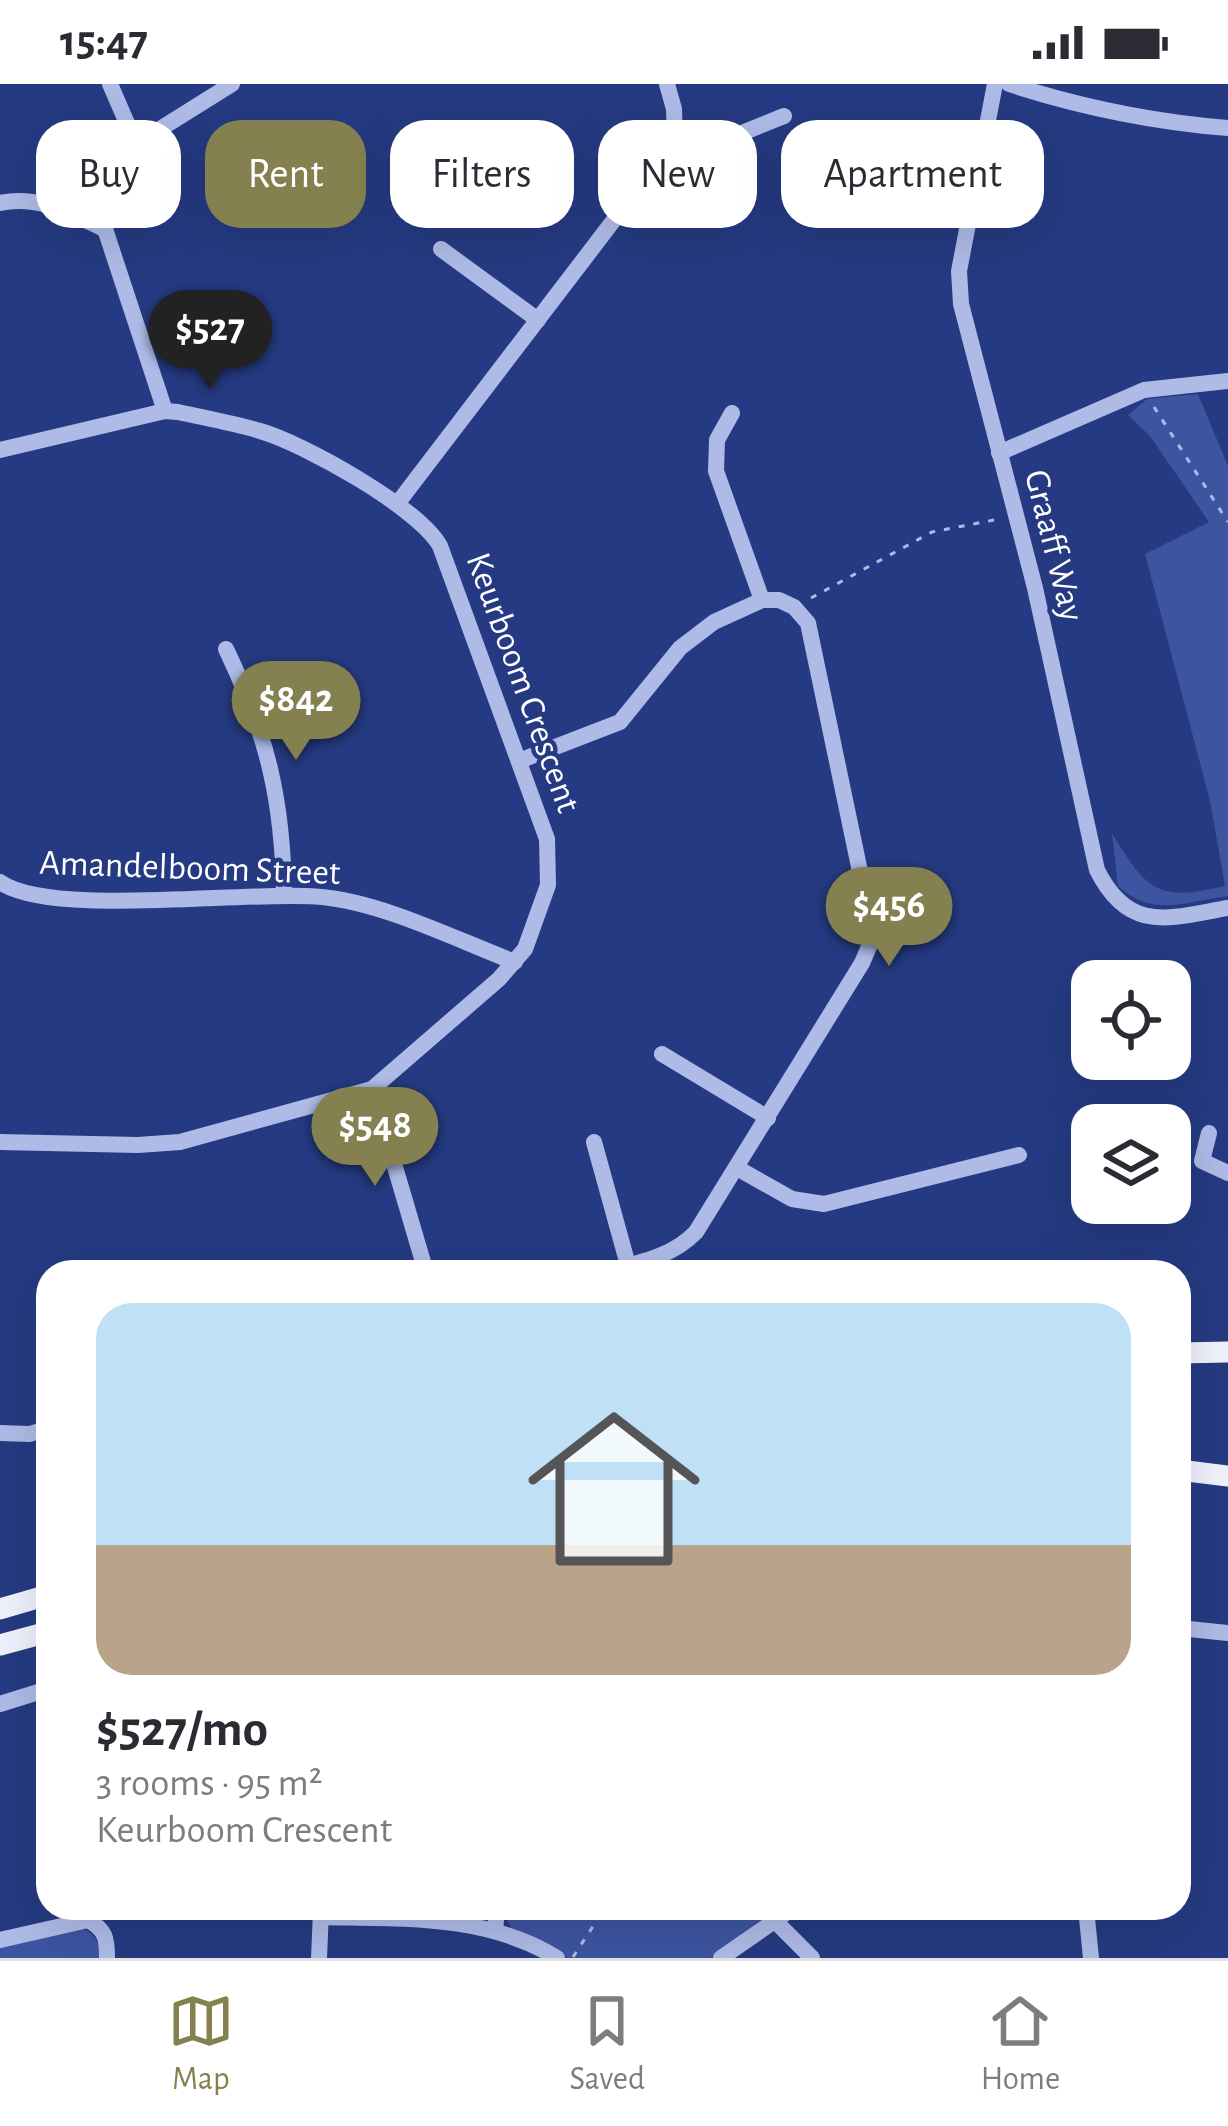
<!DOCTYPE html>
<html lang="en">
<head>
<meta charset="utf-8">
<style>
	:root { --surface:#fff; --page:#f2f2f3; --text:#2b2b33; --muted:#7c7c81; --line:#e1e1e2; --accent:#84804f }
	body { margin:0; font-family:"Alegreya Sans",sans-serif; background:var(--page); color:var(--text); height:100vh; display:flex; flex-direction:column; font-size:45px; white-space:nowrap }
	* { box-sizing:border-box; margin:0 }
	p { font-size:39px; color:var(--muted) }
	.icon { flex:none; width:66px; height:66px; fill:none; stroke:currentColor; stroke-width:2; stroke-linecap:round; stroke-linejoin:round }
	.map { position:relative; flex:1; overflow:hidden }
	.details { position:absolute; left:36px; top:1176px; width:1155px; height:660px; display:flex; flex-direction:column; background:var(--surface); border-radius:36px; box-shadow:0 12px 48px #0002 }
	.details>* { flex:none }
	.hud { position:absolute; left:36px; top:36px; width:1158px; height:108px; display:flex; gap:24px }
	.fabs { position:absolute; left:1071px; top:876px; display:grid; gap:24px }
	.fabs a { display:grid; place-items:center; width:120px; height:120px; border-radius:24px; background:var(--surface); box-shadow:0 12px 48px #0002; font-size:60px }
	.price { position:absolute; translate:-50% -102px; padding:0 27px; border-radius:42px; background:var(--accent); color:#fff; font-size:39px; line-height:78px; filter:drop-shadow(0 3px 6px #0008) }
	.price::after { content:''; position:absolute; left:50%; top:72px; width:36px; height:27px; margin-left:-18px; background:inherit; clip-path:polygon(0 0,100% 0,50% 100%) }
	.price.on { background:#222; color:#fff }
	ul { padding:0; list-style:none }
	li { display:grid; align-content:center; gap:24px; height:636px; padding:0 60px }
	li span { display:grid; place-items:center; height:372px; border-radius:36px; color:#555 }
	li>.icon { margin-inline-start:auto }
	span .icon { width:216px; height:216px; fill:#fffc; stroke-width:1 }
	li b { font-size:51px }
	.chip { padding:0 42px; border-radius:36px; background:var(--surface); box-shadow:0 12px 48px #0002; font-size:42px; line-height:108px }
	.chip.on { background:var(--accent); color:#fff }
	.status { display:flex; justify-content:space-between; align-items:center; height:84px; padding:0 60px; background:var(--surface); direction:ltr }
	.status svg { height:33px; fill:currentColor }
	.tab-bar { display:flex; justify-content:space-around; align-items:center; height:168px; border-top:3px solid var(--line); background:var(--surface); font-size:33px; color:var(--muted) }
	.tab-bar a { display:grid; justify-items:center; gap:6px }
	.tab-bar .on { color:var(--accent) }
	.map>svg:first-child { display:block }
	.green { fill:#3d54a1 }
	.lines { fill:none; stroke-linecap:round; stroke-linejoin:round }
	.path { stroke:#aebbe7; stroke-width:3; stroke-dasharray:6 9; stroke-linecap:butt }
	.minor { stroke:#aebbe7; stroke-width:16 }
	.major { stroke:#eff1fd; stroke-width:21 }
	.labels { text-anchor:middle; stroke-width:9; stroke-linejoin:round; paint-order:stroke }
	.street-label { font-size:36px; fill:#fff; stroke:#253a82 }
</style>
</head>
<body>
<div class="status"><b>15:47</b><svg viewBox="0 0 49 12"><path d="M0 12V9h3v3zM5 12V6h3v6zM10 12V3h3v9zM15 12V0h3v12zM26 1h20v11H26zM47 4h2v5h-2z"/></svg></div>
<div class="map">
<svg width="1228" height="1874" viewBox="0 0 1228 1874">
	<rect width="100%" height="100%" fill="#253a82"/>
	<g class="green">
		<path d="M1198,310L1228,382V812C1184,818 1153,834 1118,802L1112,749C1147,807 1157,818 1225,802L1210,717L1145,470L1209,438L1150,352L1128,331L1147,315Z"/>
		<polygon points="506,1824 776,1824 711,1874 568,1874 512,1845 506,1834"/>
		<path d="M73,1843C94,1846 98,1854 101,1874H0V1863Z"/>
	</g>
	<g class="lines">
		<g class="path">
			<polyline points="1154,323 1228,438"/>
			<polyline points="811,514 932,448 999,435"/>
			<polyline points="573,1873 605,1824"/>
		</g>
		<g class="minor">
			<polyline points="110,0 136,60"/>
			<path d="M995,0L959,187L961,220L1035,504L1097,786C1129,850 1169,834 1228,824"/>
			<path d="M1009,0C1080,23 1153,38 1228,44"/>
			<polyline points="675,56 722,57 784,32"/>
			<path d="M0,119C39,111 69,129 105,145"/>
			<polyline points="441,165 538,236"/>
			<polyline points="165,327 105,145 136,60 232,0"/>
			<polyline points="732,329 717,356 716,387 762,516"/>
			<path d="M0,366L165,327L178,328C205,334 233,339 260,347C303,359 419,424 440,462L547,755L548,801L525,865L499,895L372,1005L180,1058L138,1061L0,1058"/>
			<polyline points="999,369 1144,306 1228,297"/>
			<polyline points="397,420 675,56 674,25 667,0"/>
			<path d="M226,565C267,650 283,717 284,811"/>
			<path d="M519,677L620,638L680,564L714,538L762,516H779L794,523L808,539L871,840V858L862,879L696,1148C671,1174 637,1179 603,1188"/>
			<path d="M0,798C52,834 248,806 322,813C384,819 457,856 515,878"/>
			<polyline points="662,970 768,1034"/>
			<polyline points="372,1005 426,1188"/>
			<polyline points="1209,1049 1202,1077 1228,1089"/>
			<polyline points="594,1058 628,1181"/>
			<polyline points="737,1084 792,1115 824,1120 1019,1071"/>
			<polyline points="0,1349 30,1350 48,1344"/>
			<polyline points="1179,1544 1228,1549"/>
			<polyline points="0,1620 48,1605"/>
			<polyline points="1086,1824 1091,1874"/>
			<path d="M320,1833C401,1835 486,1830 557,1874"/>
			<polyline points="776,1838 812,1874"/>
			<polyline points="495,1847 497,1824"/>
			<path d="M0,1856L88,1836C106,1846 107,1855 107,1874"/>
			<polyline points="319,1874 321,1827"/>
			<polyline points="721,1874 793,1824"/>
		</g>
		<g class="major">
			<polyline points="1179,1269 1228,1268"/>
			<polyline points="1179,1386 1228,1392"/>
			<polyline points="0,1525 48,1511"/>
			<polyline points="0,1561 48,1548"/>
		</g>
	</g>
	<g class="labels">
		<g class="street-label">
			<text transform="translate(1056 461) rotate(76)" y="13">Graaff Way</text>
			<text transform="translate(525 598) rotate(70)" y="13">Keurboom Crescent</text>
			<text transform="translate(190 782) rotate(2)" y="13">Amandelboom Street</text>
		</g>
	</g>
</svg>
<div class="fabs">
<a><svg class="icon" aria-label="locate" viewBox="0 0 24 24"><circle cx="12" cy="12" r="6"/><path d="M12 2v4M12 18v4M2 12h4M18 12h4"/></svg></a>
<a><svg class="icon" aria-label="layers" viewBox="0 0 24 24"><path d="M12 4l9 5-9 5-9-5zM3 14l9 5 9-5"/></svg></a>
</div>
<b class="price on" style="left:210px;top:308px">$527</b>
<b class="price" style="left:296px;top:679px">$842</b>
<b class="price" style="left:889px;top:885px">$456</b>
<b class="price" style="left:375px;top:1105px">$548</b>
<div class="hud">
<a class="chip">Buy</a>
<a class="chip on">Rent</a>
<a class="chip">Filters</a>
<a class="chip">New</a>
<a class="chip">Apartment</a>
</div>
<section class="details">
<ul>
<li><span style="background:linear-gradient(#bfe0f5 65%,#b9a48a 0)"><svg class="icon" aria-label="home" viewBox="0 0 24 24"><path d="M3 11l9-7 9 7M6 9v11h12V9"/></svg></span><div><b>$527/mo</b><p>3 rooms · 95 m²</p><p>Keurboom Crescent</p></div></li>
</ul>
</section>
</div>
<nav class="tab-bar">
<a class="on"><svg class="icon" aria-label="map" viewBox="0 0 24 24"><path d="M3 6l6-2 6 2 6-2v14l-6 2-6-2-6 2zM9 4v14M15 6v14"/></svg>Map</a>
<a><svg class="icon" aria-label="saved" viewBox="0 0 24 24"><path d="M7 4h10v16l-5-4-5 4z"/></svg>Saved</a>
<a><svg class="icon" aria-label="home" viewBox="0 0 24 24"><path d="M3 11l9-7 9 7M6 9v11h12V9"/></svg>Home</a>
</nav>
</body>
</html>
